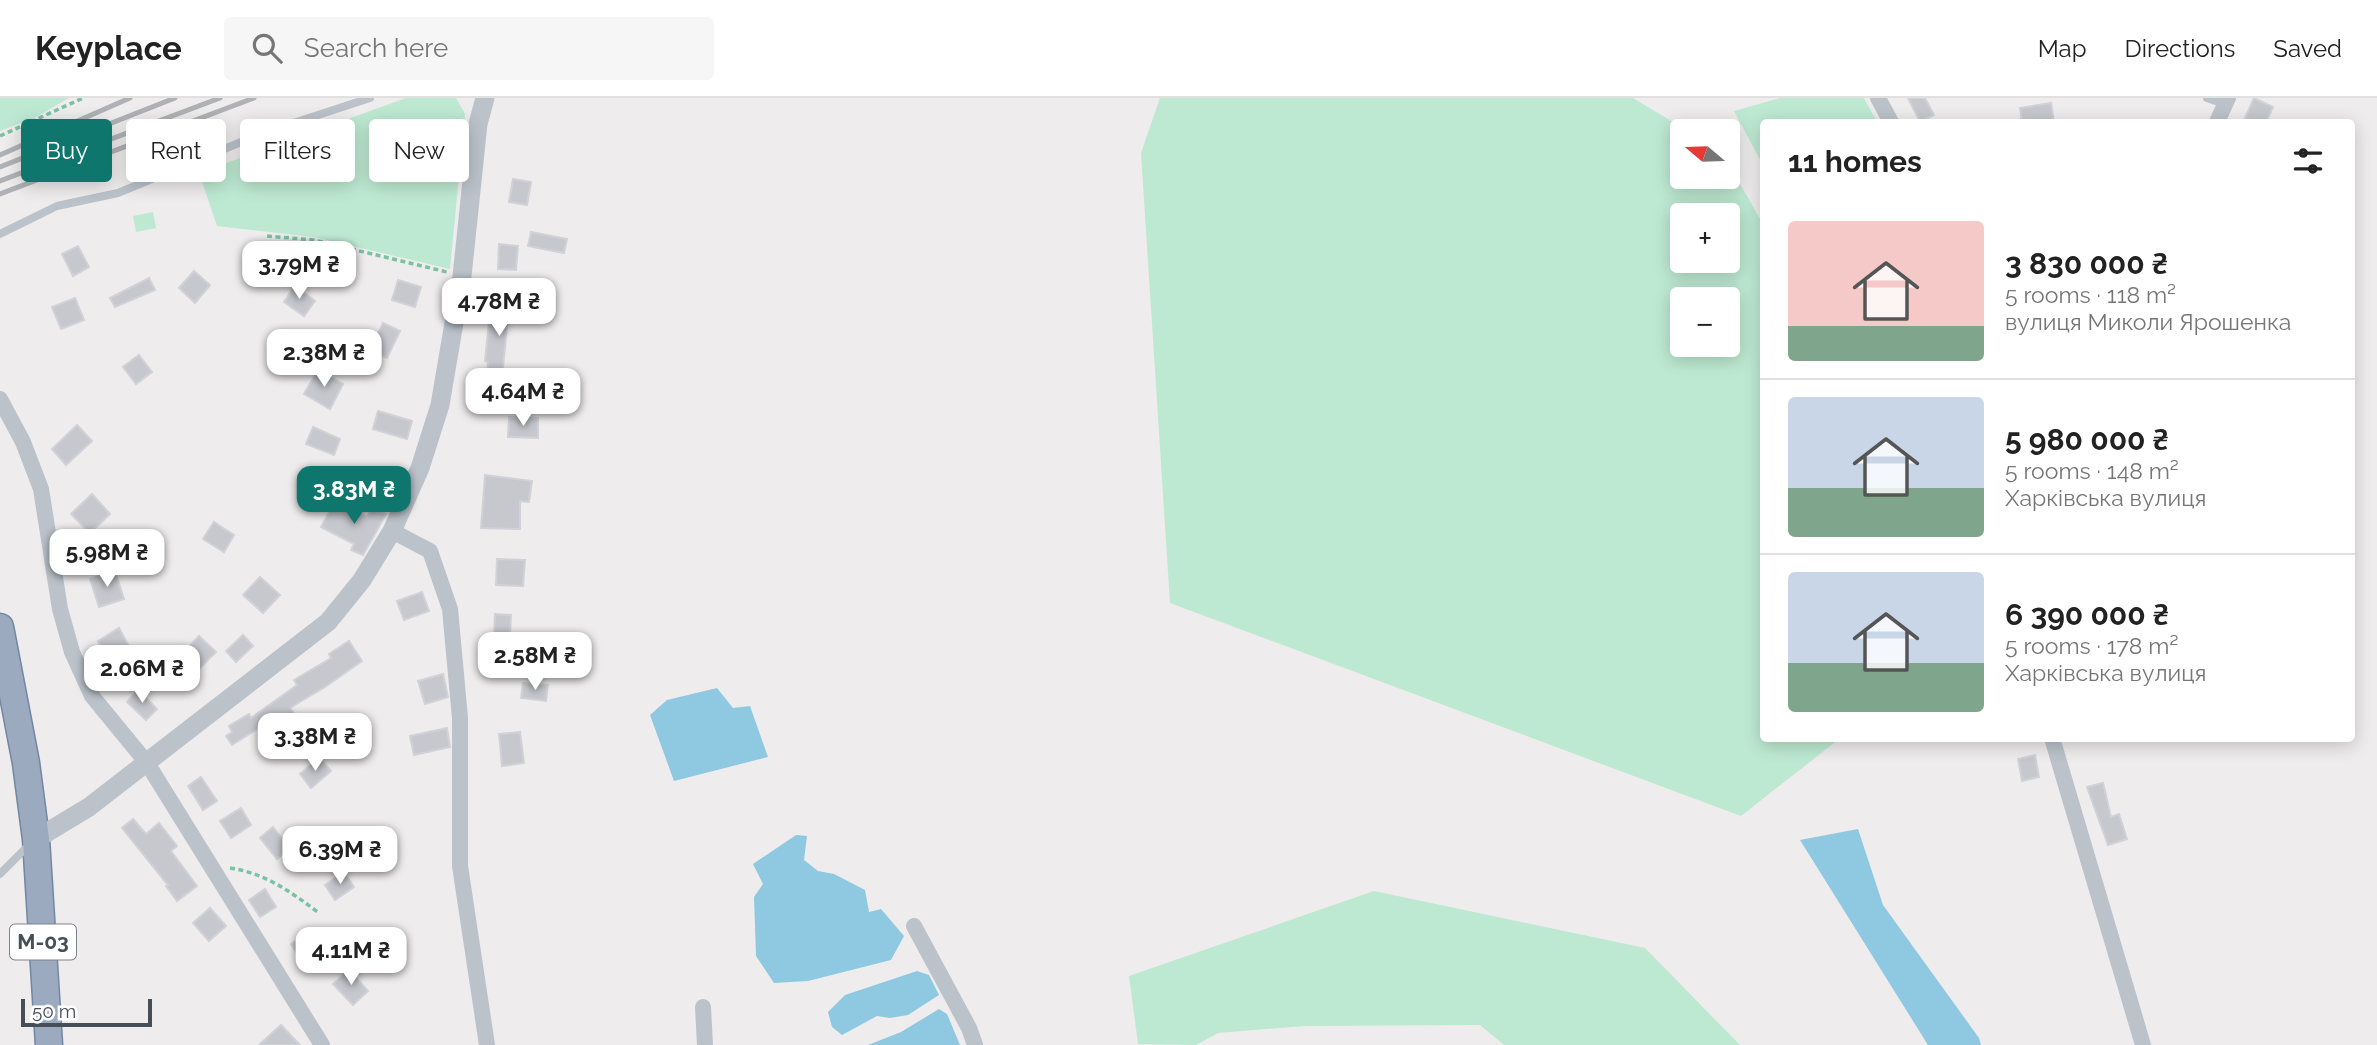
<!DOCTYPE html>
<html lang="en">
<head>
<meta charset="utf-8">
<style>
	:root { --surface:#fff; --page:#f6f6f6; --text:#222; --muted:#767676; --line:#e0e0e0; --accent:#0f766e }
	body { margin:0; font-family:Raleway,sans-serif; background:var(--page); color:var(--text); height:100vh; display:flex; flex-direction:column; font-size:26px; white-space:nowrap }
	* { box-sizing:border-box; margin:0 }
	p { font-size:23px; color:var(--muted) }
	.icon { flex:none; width:38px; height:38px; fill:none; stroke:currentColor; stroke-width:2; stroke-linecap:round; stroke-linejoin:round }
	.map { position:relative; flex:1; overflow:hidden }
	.details { position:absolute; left:1760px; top:21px; width:595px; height:623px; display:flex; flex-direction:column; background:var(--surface); border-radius:7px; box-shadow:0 4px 18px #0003 }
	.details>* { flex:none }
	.guide { position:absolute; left:21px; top:21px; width:665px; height:63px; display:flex; gap:14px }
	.needle { width:46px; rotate:289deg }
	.controls { position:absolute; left:1670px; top:21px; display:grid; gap:14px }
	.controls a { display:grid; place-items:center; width:70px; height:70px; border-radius:7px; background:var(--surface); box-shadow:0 4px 18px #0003; font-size:35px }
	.scale { position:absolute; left:21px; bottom:18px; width:131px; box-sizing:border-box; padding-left:7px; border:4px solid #464e57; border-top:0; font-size:19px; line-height:24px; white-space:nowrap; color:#464e57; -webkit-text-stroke:5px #fff; paint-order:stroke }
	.price { position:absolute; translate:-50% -60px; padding:0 16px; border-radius:14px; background:#fff; color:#222; font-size:23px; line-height:46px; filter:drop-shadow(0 2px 4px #0008) }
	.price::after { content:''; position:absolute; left:50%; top:42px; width:21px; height:16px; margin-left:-10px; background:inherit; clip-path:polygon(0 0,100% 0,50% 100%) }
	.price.active { background:var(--accent); color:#fff }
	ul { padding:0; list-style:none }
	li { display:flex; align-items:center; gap:21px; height:175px; padding:0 28px }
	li+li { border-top:2px solid var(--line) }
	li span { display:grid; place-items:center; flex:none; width:196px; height:140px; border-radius:7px; color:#555 }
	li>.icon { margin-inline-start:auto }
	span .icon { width:84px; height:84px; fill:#fffc; stroke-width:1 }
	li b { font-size:30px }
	h2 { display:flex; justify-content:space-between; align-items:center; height:84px; padding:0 28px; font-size:30px }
	.tag { padding:0 24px; border-radius:7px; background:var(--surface); box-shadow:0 4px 18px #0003; font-size:24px; line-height:63px }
	.tag.active { background:var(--accent); color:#fff }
	header { display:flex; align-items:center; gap:42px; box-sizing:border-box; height:98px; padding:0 35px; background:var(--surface); border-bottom:2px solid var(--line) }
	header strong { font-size:33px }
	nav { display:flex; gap:38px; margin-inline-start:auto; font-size:24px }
	.search { width:490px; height:63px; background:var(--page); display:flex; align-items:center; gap:18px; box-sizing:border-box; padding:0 24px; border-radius:7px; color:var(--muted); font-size:26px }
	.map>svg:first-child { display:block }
	.green { fill:#bde9d2; fill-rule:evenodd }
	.water { fill:#8fc9e1 }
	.building { fill:#c7c8ce; stroke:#d0d2d7; stroke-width:2 }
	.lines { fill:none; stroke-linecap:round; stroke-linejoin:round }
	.trunk-casing { stroke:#7386a2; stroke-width:29 }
	.path { stroke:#79c3a5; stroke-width:3.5; stroke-dasharray:5 3.5; stroke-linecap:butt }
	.service { stroke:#bbc2ca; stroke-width:8 }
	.minor { stroke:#bbc2ca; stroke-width:16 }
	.tertiary { stroke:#bbc2ca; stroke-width:19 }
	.trunk { stroke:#9baabf; stroke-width:26 }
	.rail { stroke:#afb1b5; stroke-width:5 }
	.labels { text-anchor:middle; stroke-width:7; stroke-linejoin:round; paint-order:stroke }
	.shield { fill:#fff; stroke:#7e8389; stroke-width:2 }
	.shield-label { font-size:21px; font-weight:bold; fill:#464e57 }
</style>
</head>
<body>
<header>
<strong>Keyplace</strong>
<div class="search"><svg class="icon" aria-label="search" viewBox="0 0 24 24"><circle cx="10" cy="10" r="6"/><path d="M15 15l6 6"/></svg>Search here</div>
<nav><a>Map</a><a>Directions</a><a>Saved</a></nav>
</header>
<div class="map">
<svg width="2377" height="947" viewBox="0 0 2377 947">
	<rect width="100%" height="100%" fill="#eeecec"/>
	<g class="green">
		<polygon points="0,0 69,0 34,20 0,33"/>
		<polygon points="406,0 456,0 465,16 450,171 314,139 217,128 199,75"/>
		<path d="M1160,0H1633L1688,33H1682V79H1727V63L1764,128V640L1839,641L1741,718L1170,505L1141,55ZM1682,117H1727V163H1682ZM1727,201V247H1682V201Z"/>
		<polygon points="1780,0 1864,0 1877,24 1764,24 1764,69 1734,13"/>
		<polygon points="153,114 156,130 136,134 133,118"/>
		<polygon points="1374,793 1645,850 1740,947 1504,947 1480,927 1304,928 1218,935 1196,947 1138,946 1129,878"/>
	</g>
	<g class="water">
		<polygon points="717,590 733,610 750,608 768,659 674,683 650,617 667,602"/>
		<polygon points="1858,731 1883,807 1979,940 1981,947 1928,947 1800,742"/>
		<polygon points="796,737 807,738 804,762 818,773 834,776 865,792 869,814 881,811 904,838 891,862 808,883 774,885 756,858 754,799 763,786 753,766"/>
		<polygon points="917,873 929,877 939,897 908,917 890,920 877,918 842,937 832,929 828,914 845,897"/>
		<polygon points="939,911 947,916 960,947 868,947 901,934"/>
	</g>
	<g class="building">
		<polygon points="1908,0 1925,0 1934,17 1920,24"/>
		<polygon points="2254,0 2273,9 2266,24 2255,24 2245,20"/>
		<polygon points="2051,5 2054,24 2022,24 2020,10"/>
		<polygon points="513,81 531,84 527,107 509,104"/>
		<polygon points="531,134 567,141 564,155 528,148"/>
		<polygon points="499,146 518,148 516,172 498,171"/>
		<polygon points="78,148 89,169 73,178 62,156"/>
		<polygon points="194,173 210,187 195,205 179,190"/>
		<polygon points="149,180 155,192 115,209 110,200"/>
		<polygon points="398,182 421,189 415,209 392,202"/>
		<polygon points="295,188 315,203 304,218 284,204"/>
		<polygon points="487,196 527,204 524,221 508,218 500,300 485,299 488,264 485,263 490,214 483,213"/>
		<polygon points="75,200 84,222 61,231 52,209"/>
		<polygon points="383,225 400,233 387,260 370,252"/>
		<polygon points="139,257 152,274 136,286 123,269"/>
		<polygon points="318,272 343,286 330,311 304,296"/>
		<polygon points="378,313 412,323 407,341 373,331"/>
		<polygon points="509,319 538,320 538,340 508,339"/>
		<polygon points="77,327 92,343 66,367 52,351"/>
		<polygon points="313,329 340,341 334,357 306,346"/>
		<polygon points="485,377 532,383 529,404 520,403 520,431 481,430"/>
		<polygon points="92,396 110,416 90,435 71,416"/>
		<polygon points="335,403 367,419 372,409 386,416 363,457 351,452 354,446 321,429"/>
		<polygon points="214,424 234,437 224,454 203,441"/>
		<polygon points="497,461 525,462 523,488 496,487"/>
		<polygon points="115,473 124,501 99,509 90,481"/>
		<polygon points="260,479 280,497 263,515 243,497"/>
		<polygon points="422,494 429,513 404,522 397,503"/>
		<polygon points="495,516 511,517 510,538 494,537"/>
		<polygon points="119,530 131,552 110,564 98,543"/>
		<polygon points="243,537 253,548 236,564 226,553"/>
		<polygon points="199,538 216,554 200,570 184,554"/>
		<polygon points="349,543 362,563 325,589 290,610 294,615 279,626 275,620 232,647 226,638 232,634 229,628 249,616 251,620 297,587 294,582 331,560 329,556"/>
		<polygon points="508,553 523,556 519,576 504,572"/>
		<polygon points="443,576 448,599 425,606 418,583"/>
		<polygon points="523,585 548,587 546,603 521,600"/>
		<polygon points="138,592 157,611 146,622 127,604"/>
		<polygon points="447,630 450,649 414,657 410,638"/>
		<polygon points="520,634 524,665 502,668 499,636"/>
		<polygon points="2035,657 2039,679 2022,683 2018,661"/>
		<polygon points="319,660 331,673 311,690 300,676"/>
		<polygon points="201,679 217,703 203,712 188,688"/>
		<polygon points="2103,685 2111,719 2119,716 2127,741 2108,747 2087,689"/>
		<polygon points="241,710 251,727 231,740 220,723"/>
		<polygon points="133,721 146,736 159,725 177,748 171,753 197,788 177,803 166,788 168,787 122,730"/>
		<polygon points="273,729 290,751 277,761 260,740"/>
		<polygon points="344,774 354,789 335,802 325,787"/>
		<polygon points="265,791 276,809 260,819 249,802"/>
		<polygon points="210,810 226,828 209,843 193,825"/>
		<polygon points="305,837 318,856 304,866 291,846"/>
		<polygon points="349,872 368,893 353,907 333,886"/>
		<polygon points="281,927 300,947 259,947"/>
	</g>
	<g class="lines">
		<g class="trunk-casing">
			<polyline id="trunk" points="0,529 26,665 36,741 49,947"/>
		</g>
		<g class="path">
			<polyline points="0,38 83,0"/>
			<polyline points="267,138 314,142 447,174"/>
			<path d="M230,770C265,775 291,794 319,815"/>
		</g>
		<g class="service">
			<polyline points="2207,0 2224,6"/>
			<polyline points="0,136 57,108 118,95 263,35 370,0"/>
			<polyline points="0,776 30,746"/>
		</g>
		<g class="minor">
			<polyline points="1878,0 1891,24"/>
			<polyline points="2217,24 2228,0"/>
			<polyline points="0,301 23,344 41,391 60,511 72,554 92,598 147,665 322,947"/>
			<polyline points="392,433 430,453 450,511 460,620 460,768 487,947"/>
			<polyline points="2052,640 2143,947"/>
			<polyline points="914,828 969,930 975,947"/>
			<polyline points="703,909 705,947"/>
		</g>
		<polyline class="tertiary" points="36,741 89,709 328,524 362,482 392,433 420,370 440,307 462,178 478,26 485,0"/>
		<use href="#trunk" class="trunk"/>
		<g class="rail">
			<polyline points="0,57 130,0"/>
			<polyline points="0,69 175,0"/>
			<polyline points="0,83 220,0"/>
			<polyline points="0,96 254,0"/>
		</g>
	</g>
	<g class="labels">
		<rect class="shield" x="10" y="826.5" width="66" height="35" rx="5"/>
		<g class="shield-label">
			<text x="43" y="851">М-03</text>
		</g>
	</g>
</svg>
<div class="controls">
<a><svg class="needle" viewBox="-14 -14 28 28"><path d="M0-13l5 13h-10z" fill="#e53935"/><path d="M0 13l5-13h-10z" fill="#767676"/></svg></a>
<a>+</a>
<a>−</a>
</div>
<div class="scale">50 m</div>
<b class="price" style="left:299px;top:203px">3.79M ₴</b>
<b class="price" style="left:499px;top:240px">4.78M ₴</b>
<b class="price" style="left:324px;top:291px">2.38M ₴</b>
<b class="price" style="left:523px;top:330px">4.64M ₴</b>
<b class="price active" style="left:354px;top:428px">3.83M ₴</b>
<b class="price" style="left:107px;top:491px">5.98M ₴</b>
<b class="price" style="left:535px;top:594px">2.58M ₴</b>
<b class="price" style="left:142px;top:607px">2.06M ₴</b>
<b class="price" style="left:315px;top:675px">3.38M ₴</b>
<b class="price" style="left:340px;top:788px">6.39M ₴</b>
<b class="price" style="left:351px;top:889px">4.11M ₴</b>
<div class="guide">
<a class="tag active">Buy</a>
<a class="tag">Rent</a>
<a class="tag">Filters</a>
<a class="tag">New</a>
</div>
<section class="details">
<h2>11 homes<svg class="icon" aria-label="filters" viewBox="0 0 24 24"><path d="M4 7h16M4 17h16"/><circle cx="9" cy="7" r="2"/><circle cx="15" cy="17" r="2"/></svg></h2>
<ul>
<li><span style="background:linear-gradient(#f6c9c9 75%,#7fa58c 0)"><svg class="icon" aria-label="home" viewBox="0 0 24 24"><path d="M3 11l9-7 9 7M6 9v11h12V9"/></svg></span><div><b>3 830 000 ₴</b><p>5 rooms · 118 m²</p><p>вулиця Миколи Ярошенка</p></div></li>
<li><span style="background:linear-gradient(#c9d6e8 65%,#7fa58c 0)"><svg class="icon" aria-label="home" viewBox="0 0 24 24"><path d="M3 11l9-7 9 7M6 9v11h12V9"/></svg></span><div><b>5 980 000 ₴</b><p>5 rooms · 148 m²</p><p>Харківська вулиця</p></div></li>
<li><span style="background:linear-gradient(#c9d6e8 65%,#7fa58c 0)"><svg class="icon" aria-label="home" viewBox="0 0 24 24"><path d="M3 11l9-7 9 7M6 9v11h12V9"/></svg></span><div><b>6 390 000 ₴</b><p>5 rooms · 178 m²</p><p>Харківська вулиця</p></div></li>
</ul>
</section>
</div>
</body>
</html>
